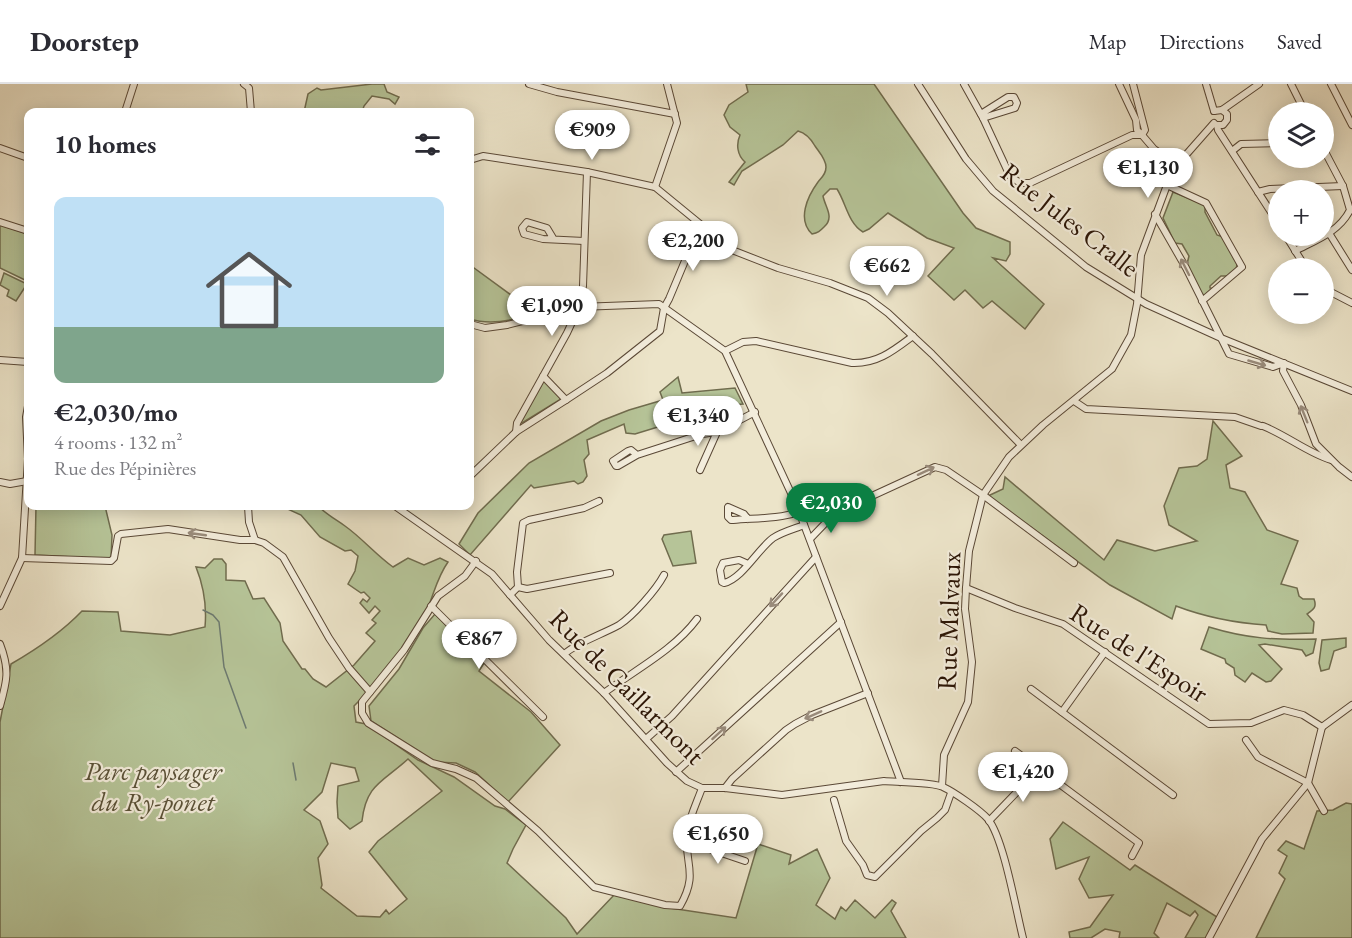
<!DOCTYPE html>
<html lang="en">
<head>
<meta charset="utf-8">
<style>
	:root { --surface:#fff; --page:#f2f2f3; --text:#2b2b33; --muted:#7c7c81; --line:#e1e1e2; --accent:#0b8043 }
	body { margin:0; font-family:"EB Garamond",serif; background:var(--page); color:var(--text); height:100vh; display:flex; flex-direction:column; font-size:22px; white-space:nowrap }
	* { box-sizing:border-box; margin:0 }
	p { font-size:20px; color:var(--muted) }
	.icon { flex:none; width:33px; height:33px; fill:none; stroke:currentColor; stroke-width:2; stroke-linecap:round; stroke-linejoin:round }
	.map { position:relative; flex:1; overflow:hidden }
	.panel { position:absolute; left:24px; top:24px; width:450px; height:402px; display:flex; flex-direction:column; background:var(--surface); border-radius:12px; box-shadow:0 3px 15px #0003 }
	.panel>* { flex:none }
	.tools { position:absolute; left:1268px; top:18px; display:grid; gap:12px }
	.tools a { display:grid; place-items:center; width:66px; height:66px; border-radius:50%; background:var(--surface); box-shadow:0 3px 15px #0003; font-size:30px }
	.price { position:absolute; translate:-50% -51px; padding:0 14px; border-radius:21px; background:#fff; color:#222; font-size:20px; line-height:39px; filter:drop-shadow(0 2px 3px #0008) }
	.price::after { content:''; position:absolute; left:50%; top:36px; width:18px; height:14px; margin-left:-9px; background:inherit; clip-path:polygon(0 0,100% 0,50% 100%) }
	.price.active { background:var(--accent); color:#fff }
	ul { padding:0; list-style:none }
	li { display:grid; align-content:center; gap:12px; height:318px; padding:0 30px }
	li+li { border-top:2px solid var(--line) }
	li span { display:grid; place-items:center; height:186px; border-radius:12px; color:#555 }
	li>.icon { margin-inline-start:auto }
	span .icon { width:108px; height:108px; fill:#fffc; stroke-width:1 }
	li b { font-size:26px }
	h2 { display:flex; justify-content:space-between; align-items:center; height:72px; padding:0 30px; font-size:26px }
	header { display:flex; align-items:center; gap:36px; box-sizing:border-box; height:84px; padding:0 30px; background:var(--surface); border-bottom:2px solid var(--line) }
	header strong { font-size:28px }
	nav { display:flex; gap:33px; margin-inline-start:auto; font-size:21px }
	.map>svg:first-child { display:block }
	.green { fill:#b6c498; stroke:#706c4e; stroke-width:1.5; fill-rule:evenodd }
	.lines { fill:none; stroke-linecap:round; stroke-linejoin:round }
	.stream { stroke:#6d7a70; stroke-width:1.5 }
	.minor-casing { stroke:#5a4836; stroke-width:8 }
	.minor { stroke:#f3eddc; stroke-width:6 }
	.oneway { stroke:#998b7b }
	.labels { text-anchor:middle; stroke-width:4.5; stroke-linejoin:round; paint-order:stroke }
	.street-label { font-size:27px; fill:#2a1405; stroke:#f3eddc }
	.park-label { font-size:27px; font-style:italic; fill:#5b5238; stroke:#f3eddc }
</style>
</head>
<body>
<header>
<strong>Doorstep</strong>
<nav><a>Map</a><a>Directions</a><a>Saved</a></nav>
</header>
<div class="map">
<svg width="1352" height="854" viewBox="0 0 1352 854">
	<rect width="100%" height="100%" fill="#ece4c9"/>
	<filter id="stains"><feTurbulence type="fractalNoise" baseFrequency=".00333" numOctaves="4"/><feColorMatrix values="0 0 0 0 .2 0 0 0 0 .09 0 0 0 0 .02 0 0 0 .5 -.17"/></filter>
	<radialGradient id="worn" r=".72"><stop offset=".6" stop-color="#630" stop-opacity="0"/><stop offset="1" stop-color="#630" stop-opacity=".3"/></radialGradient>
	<g class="green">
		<polygon points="372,0 384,0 387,8 399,13 395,20 389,15 372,12 364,22 362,28 304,28 308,10 317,4 321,6"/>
		<path d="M746,0H874L963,129L976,144L1010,158V170L1006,177L993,174L1044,220L1025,245L992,217L983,224L965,206L954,216L928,192L954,164L927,154L888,129L869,145L863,148C848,139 846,119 837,105H830L823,112C825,123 835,133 824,143C820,147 818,149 812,150C797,136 807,113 818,98C822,93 826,90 826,83C826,75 819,68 815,62C811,55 806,49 798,47L783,61L742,87L734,101L729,98L745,78C737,71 736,60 740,51L730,43L724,31L729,21L748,8Z"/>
		<polygon points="1173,108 1205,121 1205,128 1217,151 1223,153 1237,180 1236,186 1229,192 1221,192 1210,202 1210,204 1215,205 1205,212 1201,209 1187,180 1189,172 1182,160 1175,159 1163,134"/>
		<polygon points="0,141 28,150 27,197 0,184"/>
		<path d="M470,181L522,219L519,234C503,238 486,240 470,235Z"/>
		<polygon points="4,189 27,200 16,217 7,212 9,206 0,201"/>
		<path d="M678,293L682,309L735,304L743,320C724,321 707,325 689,326V332L684,335L635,350L626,349L624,340L587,356L589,370L584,376L587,392L583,398L578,400L574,397L534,404L531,401L470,471L459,460L478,429L529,379L601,337L629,326L663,316L660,308Z"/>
		<polygon points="546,297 561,315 522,339 521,338 543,298"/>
		<path d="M1213,337L1242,372L1226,381L1230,404L1245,408L1267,446L1298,457L1281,500L1297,504L1299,512L1303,515H1314C1317,523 1314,525 1307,530L1314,538L1313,549L1282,550L1268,547L1266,541C1235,539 1205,533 1176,522L1172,535L1110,501L988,412L1003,405L1005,393L1104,476L1117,456L1155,467L1197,457L1169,441L1164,422L1179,384L1197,382L1207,375Z"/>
		<polygon points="36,422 105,422 112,451 111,475 35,471"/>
		<path d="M281,422H318C326,430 335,435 345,442C362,454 376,471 393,483L408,474L424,481L440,474L448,478C438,492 435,506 429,521C413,555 381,596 354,622L356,638L366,640L418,676L454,693L495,722L505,725L526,741L513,765L507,779L566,834L577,850L614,811L670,824L736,834L758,760L791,771L789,780L817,765L830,794L816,821L835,835L841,823L846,827L855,816L875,834L892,816L896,819L891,827L906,854H0V638L11,580C37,565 61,549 82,527L118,528L121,547L170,551L205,543C207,521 204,503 196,483L205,484L214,475H222L226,480V496L245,497L253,515L264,514L280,539L283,557L302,585H305L313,595L326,603L354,581L375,557L366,549L376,539L372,536L380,527L375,522L369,529L360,519L363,515L367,518L370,514L364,508L361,509L348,500L355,487L358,472L351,466L345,467L320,453L301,431ZM408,675L442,707L378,757L369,768L407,815L389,830L386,826L380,833L357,832L321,804L322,801L318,774L328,760L320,737L304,726L322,708L331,679L355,684L359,697L338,702L337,718L338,734L350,745L362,737C366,700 383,698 408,675Z"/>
		<polygon points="691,447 696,479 673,482 662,455 664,451"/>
		<polygon points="435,530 484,579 479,587 531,628 560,661 508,718 475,688 456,679 435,678 371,637 369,622 399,585 423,544"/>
		<path d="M1209,543C1248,555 1275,556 1316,555L1313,569L1306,572L1302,566L1265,560L1259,561L1282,585L1271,597L1266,598L1252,589L1245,598L1235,591L1234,584L1226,579L1225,575L1201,565Z"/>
		<polygon points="1346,554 1346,563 1334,567 1329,585 1321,587 1319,579 1322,556"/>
		<polygon points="1346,719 1352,720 1352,854 1256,854 1285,795 1279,789 1287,772 1278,766 1286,757 1304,765 1317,727 1333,726"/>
		<polygon points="1063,738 1130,786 1135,781 1217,833 1206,854 1185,854 1198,831 1195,827 1190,832 1167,819 1154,849 1159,854 1119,854 1120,848 1105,845 1091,854 1070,854 1069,848 1090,843 1113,811 1089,814 1079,795 1089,773 1056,785 1050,755"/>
	</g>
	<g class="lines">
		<g class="stream">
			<polyline points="203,526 213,531 219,538 224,583 246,644"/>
			<polyline points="293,679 296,696"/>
		</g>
		<g class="minor-casing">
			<g id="minor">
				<polyline points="244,0 249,4 251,28"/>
				<polyline points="529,0 557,8 675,30"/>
				<polyline points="918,0 966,75 993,107 1086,183 1146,220 1221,254 1352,307"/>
				<polyline points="964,0 983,34 1010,92 1020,99 1030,99 1132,51 1142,51 1154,65 1177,81"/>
				<polyline points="1119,0 1136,36 1137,46 1142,51"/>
				<polyline points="1133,0 1145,46 1142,51"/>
				<polyline points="1206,0 1214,27"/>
				<polyline points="1291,0 1305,28"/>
				<polyline points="1331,0 1352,41"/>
				<polyline points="1214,27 1222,26 1259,0"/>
				<polyline points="125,28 134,0"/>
				<polyline points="981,30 1008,13 1014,13 1017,19 1015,24 983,34"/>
				<polyline points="1217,41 1218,46 1278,139"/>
				<polyline points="1217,41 1223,41 1227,36 1227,30 1222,26"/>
				<polyline points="0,64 28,74"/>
				<polyline points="1232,67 1241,60 1278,59"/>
				<polyline points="470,76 483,72 587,88 655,103 732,166 778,184 830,199 868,214 888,229 932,270 1021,361"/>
				<polyline points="1167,101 1206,119 1242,183 1202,217"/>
				<polyline points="655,103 677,39 667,0"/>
				<polyline points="1258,108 1270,105 1343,102"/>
				<polyline points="1155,130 1186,184 1229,270 1273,283 1284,279 1283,287 1301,321 1316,360 1339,383 1352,393"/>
				<polyline points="0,138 28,147"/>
				<polyline points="1329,149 1352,186"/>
				<polyline points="1286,152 1306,184"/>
				<polyline points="553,154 547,144 527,138 522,144 524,150 543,155 584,157"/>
				<path d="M1295,167C1316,156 1339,148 1350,126L1343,102L1323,64"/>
				<polyline points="1323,204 1352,219"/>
				<polyline points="470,240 485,244 507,241 579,223 659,220 725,267 797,422 901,698"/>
				<path d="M725,267L743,258L756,257L852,279C877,280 893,267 913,252"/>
				<polyline points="0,276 28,278"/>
				<polyline points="543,292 566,316 516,348 517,339 567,249 579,223 583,202 587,88"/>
				<polyline points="566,316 607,289 660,247 664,224 669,215 700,141"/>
				<polyline points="1074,317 1086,325 1235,333 1261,342"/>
				<path d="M1263,342C1286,351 1308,369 1331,376"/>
				<polyline points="637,371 618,382 616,382 613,377 628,367 631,366 637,371 702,350 717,348 755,328"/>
				<polyline points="700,386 717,348"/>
				<polyline points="470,392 516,348"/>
				<polyline points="0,398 10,400 27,397"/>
				<polyline points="248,422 249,438 255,456"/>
				<path d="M395,422L492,490L549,556L604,609L667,679L687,697L702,704H725L782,711L884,697C896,698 934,698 943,703C954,708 980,726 988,735C1004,755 1016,827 1023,854"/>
				<polyline points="800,430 806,428 835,429"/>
				<path d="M748,435L744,430L728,423V433L731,436H733C755,434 778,435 799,428"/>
				<polyline points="810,455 835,429 935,383 946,386 983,411 1074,479"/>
				<polyline points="22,474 111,477 114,474 118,452 121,450 168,445 240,456 255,456 264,459 283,473 329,554 349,584 370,608"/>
				<path d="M476,477L465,492L438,512L404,566L362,618V629L368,639L432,679L456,685L476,694L538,747L594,803L665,821L680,822C699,789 684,780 687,749C689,734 697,718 702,704"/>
				<path d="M748,480L739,476L723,479L720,486L722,498L724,499C742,495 758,465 773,454C782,448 794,445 804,441"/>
				<polyline points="518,503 527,505 610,489"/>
				<polyline points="966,504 1015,524 1063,540 1209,640 1251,639 1284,626 1303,631 1322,643"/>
				<polyline points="510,511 518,503 517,488 523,439 529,436 584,424 599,417"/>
				<polyline points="0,522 22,474 28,375 26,333 28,322"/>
				<polyline points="431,522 543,633"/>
				<path d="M0,560C10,586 7,597 0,622"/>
				<path d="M564,570C580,557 601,551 619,541C633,532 656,506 664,491"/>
				<polyline points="1031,605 1173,711"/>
				<path d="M604,609C635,586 674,566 697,535"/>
				<polyline points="1062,628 1105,568"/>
				<polyline points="1322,643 1352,621"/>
				<polyline points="646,655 672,632 816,473"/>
				<polyline points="1246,656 1258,673 1308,699 1324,727"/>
				<polyline points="1015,667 1139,759 1132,772"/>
				<polyline points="676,688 841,538"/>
				<polyline points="942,702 944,671 968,618 972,578 965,525 966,504 969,467 983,411 1009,373 1043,341 1112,285 1131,251 1137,220 1141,171 1167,101 1177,81 1214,39"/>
				<polyline points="725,704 732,695 786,646 795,640 812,631 868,609"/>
				<polyline points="834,716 846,757 863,781 867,791 875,793 921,747 937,734 945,726 951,709"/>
				<polyline points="989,737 1039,685"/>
				<polyline points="686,757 745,777"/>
				<polyline points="1209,854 1262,755 1308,699 1322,643"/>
			</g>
		</g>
		<use href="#minor" class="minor"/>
	</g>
	<defs><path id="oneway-shaft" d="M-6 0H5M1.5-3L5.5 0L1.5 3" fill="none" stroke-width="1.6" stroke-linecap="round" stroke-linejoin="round" transform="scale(1.5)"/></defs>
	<g class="oneway">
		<use href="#oneway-shaft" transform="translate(1185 183) rotate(-117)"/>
		<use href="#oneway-shaft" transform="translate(1257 279) rotate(16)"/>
		<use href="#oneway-shaft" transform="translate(1304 330) rotate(-112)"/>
		<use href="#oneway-shaft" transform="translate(926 387) rotate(-25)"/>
		<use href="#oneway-shaft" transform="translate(197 450) rotate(-172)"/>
		<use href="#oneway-shaft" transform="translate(776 516) rotate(133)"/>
		<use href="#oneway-shaft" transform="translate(813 631) rotate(156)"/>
		<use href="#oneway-shaft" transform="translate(719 649) rotate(-42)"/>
	</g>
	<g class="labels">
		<g class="street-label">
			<text transform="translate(1070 136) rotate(38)" y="9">Rue Jules Cralle</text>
			<text transform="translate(949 537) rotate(-88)" y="9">Rue Malvaux</text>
			<text transform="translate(1139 569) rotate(33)" y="9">Rue de l'Espoir</text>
			<text transform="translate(627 603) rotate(45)" y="9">Rue de Gaillarmont</text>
		</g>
		<g class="park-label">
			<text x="153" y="696">Parc paysager<tspan x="153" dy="31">du Ry-ponet</tspan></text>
		</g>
	</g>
	<rect width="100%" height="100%" filter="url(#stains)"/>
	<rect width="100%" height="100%" fill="url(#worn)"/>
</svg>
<div class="tools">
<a><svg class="icon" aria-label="layers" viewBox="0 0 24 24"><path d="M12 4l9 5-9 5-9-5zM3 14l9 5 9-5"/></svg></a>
<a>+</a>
<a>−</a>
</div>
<b class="price" style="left:592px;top:77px">€909</b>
<b class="price" style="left:1148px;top:115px">€1,130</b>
<b class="price" style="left:693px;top:188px">€2,200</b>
<b class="price" style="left:887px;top:213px">€662</b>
<b class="price" style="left:552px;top:253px">€1,090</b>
<b class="price" style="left:698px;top:363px">€1,340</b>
<b class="price active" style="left:831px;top:450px">€2,030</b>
<b class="price" style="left:479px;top:586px">€867</b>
<b class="price" style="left:1023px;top:719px">€1,420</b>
<b class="price" style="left:718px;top:781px">€1,650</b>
<section class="panel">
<h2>10 homes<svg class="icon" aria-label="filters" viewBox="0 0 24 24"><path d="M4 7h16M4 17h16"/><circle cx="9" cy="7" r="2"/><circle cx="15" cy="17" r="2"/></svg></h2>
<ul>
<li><span style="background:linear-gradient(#bfe0f5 70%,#7fa58c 0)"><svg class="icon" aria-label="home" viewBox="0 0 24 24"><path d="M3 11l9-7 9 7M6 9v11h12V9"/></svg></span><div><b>€2,030/mo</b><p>4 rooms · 132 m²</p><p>Rue des Pépinières</p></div></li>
</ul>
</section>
</div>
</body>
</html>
